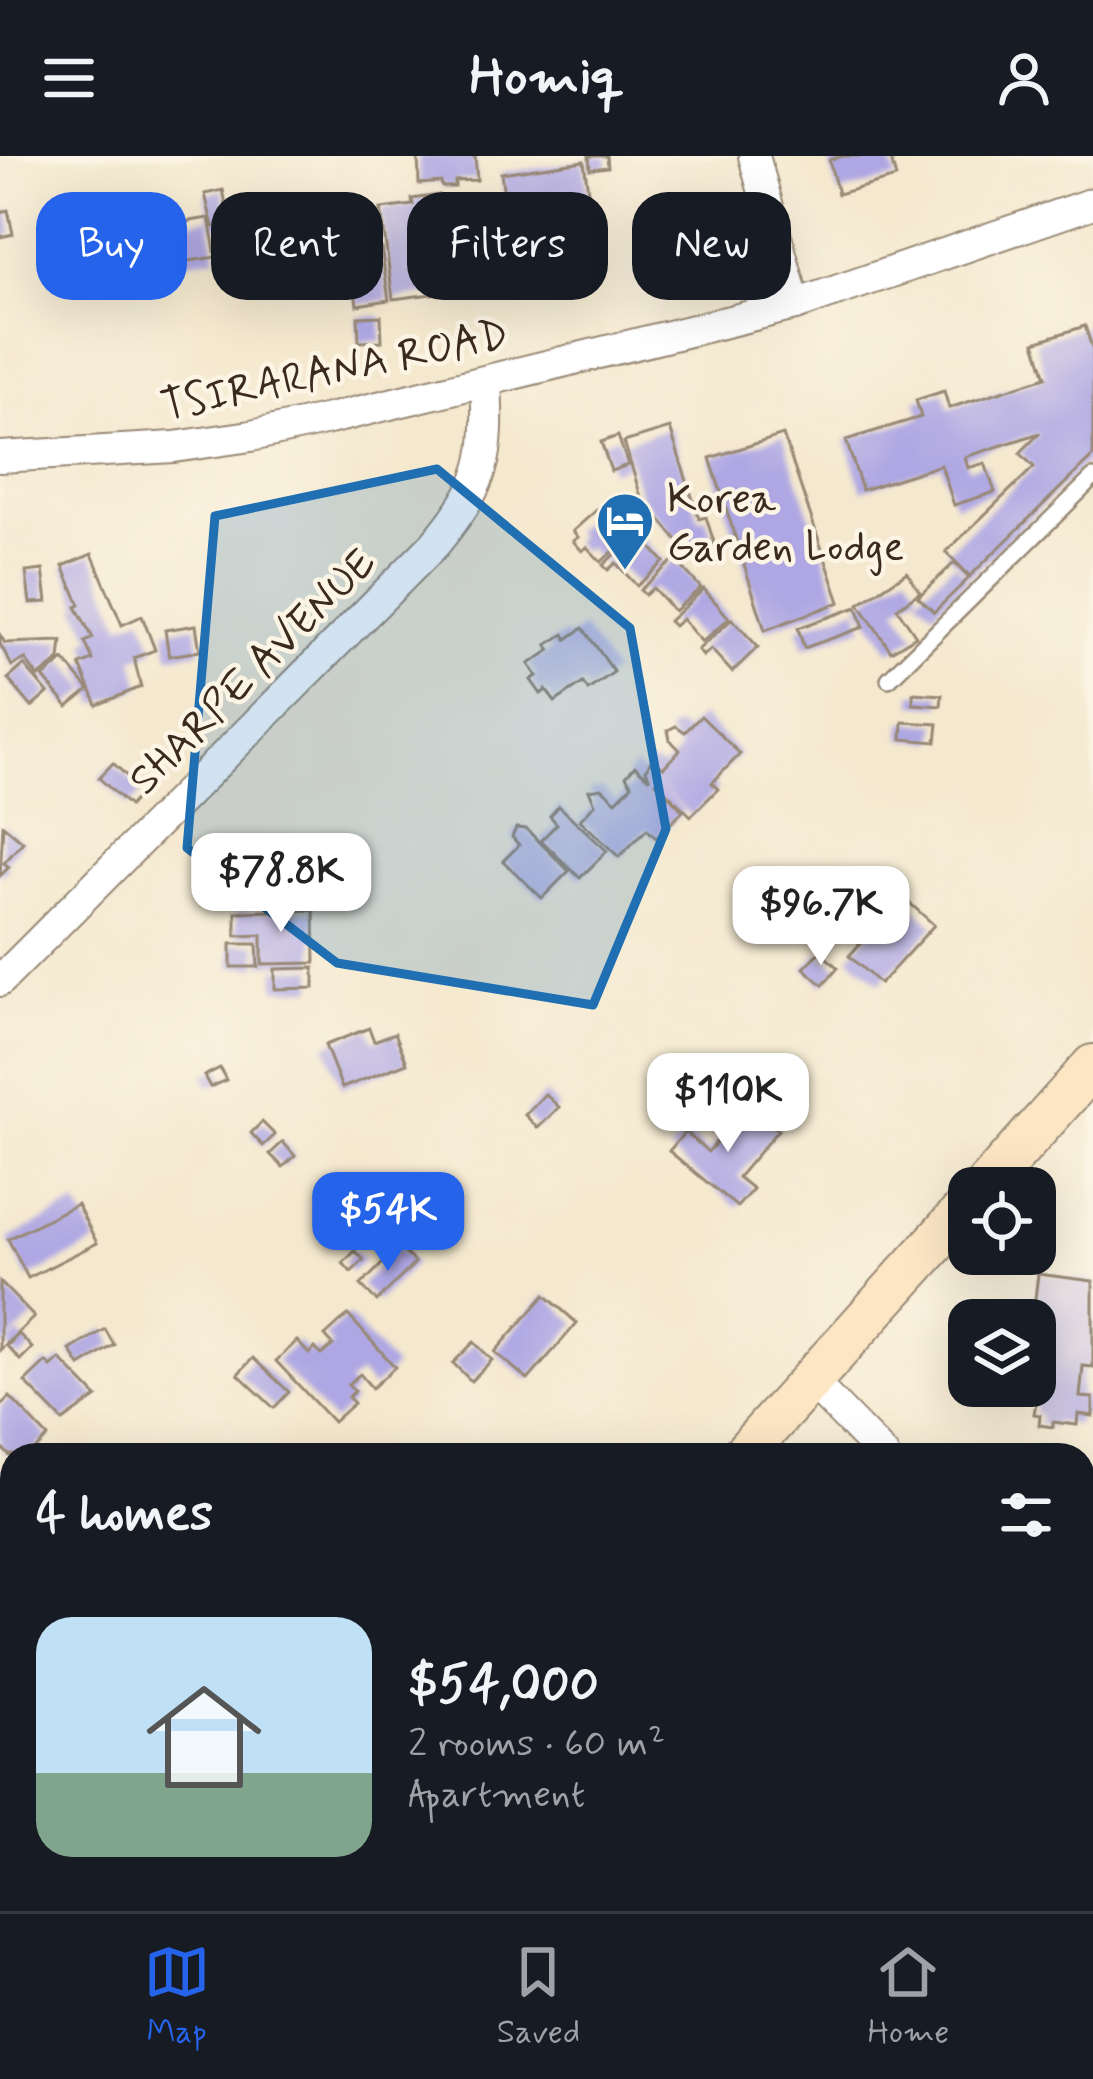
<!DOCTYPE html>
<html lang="en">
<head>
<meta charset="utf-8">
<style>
	:root { --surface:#171b24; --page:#20242c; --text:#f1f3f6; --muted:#9ea1a6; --line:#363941; --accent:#2563eb }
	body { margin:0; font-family:Mynerve,sans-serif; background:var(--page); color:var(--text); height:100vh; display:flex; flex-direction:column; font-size:45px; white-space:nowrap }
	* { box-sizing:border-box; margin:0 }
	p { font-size:39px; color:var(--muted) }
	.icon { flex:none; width:66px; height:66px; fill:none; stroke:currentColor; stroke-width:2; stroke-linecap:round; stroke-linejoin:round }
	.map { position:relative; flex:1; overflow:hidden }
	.drawer { position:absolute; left:0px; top:1287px; width:1095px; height:468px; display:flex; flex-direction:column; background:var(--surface); border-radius:36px 36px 0 0; box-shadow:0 12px 48px #0002 }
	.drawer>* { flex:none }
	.top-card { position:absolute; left:36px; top:36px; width:1023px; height:108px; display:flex; gap:24px }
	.controls { position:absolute; left:948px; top:1011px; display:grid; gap:24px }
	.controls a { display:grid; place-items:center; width:108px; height:108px; border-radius:24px; background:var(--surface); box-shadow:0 12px 48px #0002; font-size:60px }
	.price { position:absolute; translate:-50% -102px; padding:0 27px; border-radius:24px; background:#fff; color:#222; font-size:39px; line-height:78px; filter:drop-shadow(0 3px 6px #0008) }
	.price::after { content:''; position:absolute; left:50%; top:72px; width:36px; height:27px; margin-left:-18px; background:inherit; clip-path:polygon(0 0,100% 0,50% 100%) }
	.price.active { background:var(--accent); color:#fff }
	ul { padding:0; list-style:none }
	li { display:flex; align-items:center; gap:36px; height:300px; padding:0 36px }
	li+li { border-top:3px solid var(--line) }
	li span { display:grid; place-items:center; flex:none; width:336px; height:240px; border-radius:36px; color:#555 }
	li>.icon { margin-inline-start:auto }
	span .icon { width:144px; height:144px; fill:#fffc; stroke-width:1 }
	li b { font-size:51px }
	h2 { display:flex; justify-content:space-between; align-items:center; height:144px; padding:0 36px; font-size:51px }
	.tag { padding:0 42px; border-radius:36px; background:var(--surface); box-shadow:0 12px 48px #0002; font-size:42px; line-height:108px }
	.tag.active { background:var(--accent); color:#fff }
	header { display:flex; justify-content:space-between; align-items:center; height:156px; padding:0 36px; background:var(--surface); font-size:54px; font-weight:700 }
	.dock { display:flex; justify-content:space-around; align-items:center; height:168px; border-top:3px solid var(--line); background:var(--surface); font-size:33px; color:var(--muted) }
	.dock a { display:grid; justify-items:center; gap:6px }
	.dock .active { color:var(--accent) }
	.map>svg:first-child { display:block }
	.building { fill:#afa7e3 }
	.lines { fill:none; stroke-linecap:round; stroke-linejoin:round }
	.service-casing { stroke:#988976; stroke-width:20 }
	.minor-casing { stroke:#988976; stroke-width:34 }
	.secondary-casing { stroke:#988976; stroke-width:46 }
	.service { stroke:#fff; stroke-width:15 }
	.minor { stroke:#fff; stroke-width:30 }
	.secondary { stroke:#fce6c4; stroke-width:42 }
	.marked { fill:#1f6fb2; fill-opacity:0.2; stroke:#1f6fb2; stroke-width:9; stroke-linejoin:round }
	.labels { text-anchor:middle; stroke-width:9; stroke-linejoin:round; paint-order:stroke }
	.street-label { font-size:42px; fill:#3b2a1e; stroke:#fcf5e5 }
	.poi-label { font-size:42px; fill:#3b2a1e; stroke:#fcf5e5; text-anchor:start }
</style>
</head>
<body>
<header><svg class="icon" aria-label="menu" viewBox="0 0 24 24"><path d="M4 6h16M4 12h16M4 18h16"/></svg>Homiq<svg class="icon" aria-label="person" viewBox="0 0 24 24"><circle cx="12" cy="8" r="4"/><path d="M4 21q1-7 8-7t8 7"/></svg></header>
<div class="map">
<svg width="1093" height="1755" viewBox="0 0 1093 1755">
	<rect width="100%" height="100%" fill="#fcf5e5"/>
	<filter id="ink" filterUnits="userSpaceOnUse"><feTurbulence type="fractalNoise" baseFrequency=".00833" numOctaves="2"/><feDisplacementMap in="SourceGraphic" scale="24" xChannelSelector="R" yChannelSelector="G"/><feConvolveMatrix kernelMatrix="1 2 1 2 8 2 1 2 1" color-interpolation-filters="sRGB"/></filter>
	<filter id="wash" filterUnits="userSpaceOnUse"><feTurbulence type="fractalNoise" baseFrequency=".004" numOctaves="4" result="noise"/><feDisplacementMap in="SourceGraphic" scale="48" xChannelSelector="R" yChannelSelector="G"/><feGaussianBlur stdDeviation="2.7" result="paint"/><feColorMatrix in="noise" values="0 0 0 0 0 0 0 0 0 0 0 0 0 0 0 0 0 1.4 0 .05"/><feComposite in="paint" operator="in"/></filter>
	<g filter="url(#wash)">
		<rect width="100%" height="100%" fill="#f4e8ce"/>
		<g id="blocks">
			<g class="building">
				<polygon points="418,0 475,0 477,24 455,25 455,31 442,31 441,26 419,28"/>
				<polygon points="589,0 607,0 608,11 590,13"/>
				<polygon points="843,0 890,0 896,22 838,38 829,4"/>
				<polygon points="584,5 589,43 544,49 546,65 508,70 501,17"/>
				<polygon points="223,34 230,67 213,71 205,38"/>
				<polygon points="439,39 442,55 435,56 440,89 453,87 457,117 444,119 447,136 393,143 381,53 413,49 412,43"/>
				<polygon points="8,54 13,78 0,81 0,56"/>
				<polygon points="209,62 216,101 169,108 172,122 135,129 126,75"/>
				<polygon points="381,92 389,144 357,149 355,134 370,132 365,95"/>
				<polygon points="381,160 382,185 359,186 358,161"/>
				<polygon points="1085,170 1093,195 1093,300 970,420 946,396 1034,311 1020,297 1040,277 965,301 968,312 985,307 995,336 954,349 941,309 862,334 846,284 921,261 916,244 944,235 949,252 1046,221 1035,186"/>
				<polygon points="670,272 699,363 706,361 717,396 693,403 641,341 624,286"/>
				<polygon points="783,279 840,446 765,474 710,302"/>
				<polygon points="618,280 628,309 611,315 601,286"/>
				<polygon points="600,351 628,382 601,406 587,391 582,395 573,385 578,381 573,375"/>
				<polygon points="638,377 664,406 637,430 616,407 608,414 603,409"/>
				<polygon points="92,398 122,469 142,460 155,494 134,502 141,531 97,549 80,509 93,504 85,486 93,482 76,451 80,449 63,410"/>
				<polygon points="675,403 701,432 674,455 653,432 645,439 640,434"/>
				<polygon points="954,407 969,422 934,456 918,441"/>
				<polygon points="43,414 47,446 30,447 26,416"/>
				<polygon points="907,416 920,436 897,452 916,480 891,495 859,448"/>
				<polygon points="704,433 729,462 702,486 682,463 674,470 669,465"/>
				<polygon points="857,451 864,471 804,492 798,472"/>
				<polygon points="732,463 758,491 732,516 711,493 703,500 698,494"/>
				<polygon points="196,469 200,495 169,500 165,474"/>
				<polygon points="583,472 614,516 588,534 583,527 555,546 546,534 541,538 531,524 537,520 529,508 551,494 547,489 564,478 567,483"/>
				<polygon points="0,479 5,487 62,485 60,504 38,521 25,503 12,510 0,488"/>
				<polygon points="64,504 89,534 68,551 43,521"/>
				<polygon points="24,509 48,537 32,551 8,523"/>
				<polygon points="913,537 942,539 941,550 913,548"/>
				<polygon points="701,560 740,598 712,627 718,633 691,660 655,625 683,655 656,682 647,673 619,701 580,664 595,648 589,634 602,632 616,645 632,629 626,620 635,610 650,623 646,614 650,606 664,611 680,594 670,584 668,574 676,570 685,576"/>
				<polygon points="903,566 938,568 936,586 902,583"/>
				<polygon points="113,607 143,635 129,650 99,622"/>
				<polygon points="559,650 607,695 580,722 541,684 557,668 550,660"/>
				<polygon points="3,669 23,686 4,707 9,711 0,720"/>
				<polygon points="516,672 526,673 569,715 542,742 503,705 519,689 512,681"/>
				<polygon points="903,741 934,769 880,828 849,800"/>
				<polygon points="314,754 315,807 262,808 262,779 236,780 236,756"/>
				<polygon points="231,788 257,788 258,811 231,811"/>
				<polygon points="820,796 838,812 823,829 804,812"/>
				<polygon points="314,812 314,832 275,833 275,813"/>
				<polygon points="369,872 374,885 395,877 407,907 342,932 325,889"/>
				<polygon points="220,912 226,924 210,931 204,920"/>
				<polygon points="545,938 559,951 538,972 525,959"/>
				<polygon points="748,950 778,974 738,1021 753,1033 737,1051 669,995 685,976 708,996"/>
				<polygon points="262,966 275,979 263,990 251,977"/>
				<polygon points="283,986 295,1000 283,1011 270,998"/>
				<polygon points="77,1048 97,1087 28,1122 8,1083"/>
				<polygon points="384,1065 393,1074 379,1088 370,1078"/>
				<polygon points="399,1091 415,1107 377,1145 361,1129"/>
				<polygon points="355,1095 364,1104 351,1116 343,1107"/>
				<polygon points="1038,1118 1093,1125 1093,1211 1083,1210 1080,1241 1093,1242 1093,1260 1078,1258 1077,1269 1053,1266 1053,1271 1039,1269 1040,1259 1034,1258 1037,1241 1023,1239 1024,1230 1035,1230 1037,1159 1033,1159"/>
				<polygon points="0,1126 34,1161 0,1194"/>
				<polygon points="545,1139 577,1167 528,1224 495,1196"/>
				<polygon points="348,1159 395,1211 372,1232 360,1218 348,1228 355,1235 348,1241 354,1247 333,1266 276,1205 297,1185 309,1198 315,1192 321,1199 333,1189 325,1180"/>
				<polygon points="105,1173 114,1189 80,1210 70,1194"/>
				<polygon points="19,1178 32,1192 20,1204 7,1190"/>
				<polygon points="474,1186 492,1204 471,1225 453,1207"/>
				<polygon points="253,1202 289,1236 274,1252 238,1218"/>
				<polygon points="60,1203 97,1241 63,1265 25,1226 46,1206 51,1211"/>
				<polygon points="10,1241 48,1281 33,1296 36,1299 12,1299 12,1302 0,1290 0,1251"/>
				<polygon points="12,1484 12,1525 0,1511 0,1495"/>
				<polygon points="12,1531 12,1556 0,1542"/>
				<polygon points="0,1623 12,1636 12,1667 0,1678"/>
				<polygon points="1083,1716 1093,1755 1059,1755 1057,1743 1083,1743"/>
				<polygon points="31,1743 114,1743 125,1755 69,1755 64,1750 59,1755 35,1755 27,1747"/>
				<polygon points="630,1743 651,1743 651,1753 629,1752"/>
			</g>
		</g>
	</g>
	<g filter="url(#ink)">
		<use href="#blocks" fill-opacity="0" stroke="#988976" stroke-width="3"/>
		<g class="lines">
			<g class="service-casing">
				<polyline id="service" points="889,523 1093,322"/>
			</g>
			<g class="minor-casing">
				<g id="minor">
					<polyline points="754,0 795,149"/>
					<polyline points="0,301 174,291 251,280 329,263 795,149 1093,47"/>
					<path d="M0,825L435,388C486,325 490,305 486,225"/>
					<polyline points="811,1225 883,1299"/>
					<polyline points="1083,1503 1093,1513"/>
				</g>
			</g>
			<g class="secondary-casing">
				<g id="secondary">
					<polyline points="984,1032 1093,910"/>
					<polyline points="743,1299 969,1049"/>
					<polyline points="297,1755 308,1743"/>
				</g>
			</g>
			<use href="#service" class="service"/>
			<use href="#minor" class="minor"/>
			<use href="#secondary" class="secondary"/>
		</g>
	</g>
	<path class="marked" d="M437,313L630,472L666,673L593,849L337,807L187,692L215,360Z"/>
	<defs>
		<g id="hotel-pin" transform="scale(3)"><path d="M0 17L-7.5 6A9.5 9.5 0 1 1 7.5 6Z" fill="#1f6fb2" stroke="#fcf5e5"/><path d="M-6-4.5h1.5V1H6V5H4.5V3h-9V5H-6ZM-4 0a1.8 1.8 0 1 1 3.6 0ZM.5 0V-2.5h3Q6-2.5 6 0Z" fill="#fff"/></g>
	</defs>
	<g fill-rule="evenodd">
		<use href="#hotel-pin" x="625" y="365"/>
	</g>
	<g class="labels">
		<g class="street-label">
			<text transform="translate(334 212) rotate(-12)" y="15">TSIRARANA ROAD</text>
			<text transform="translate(251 514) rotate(-45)" y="15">SHARPE AVENUE</text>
		</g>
		<g class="poi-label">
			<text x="667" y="356">Korea<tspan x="667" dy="48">Garden Lodge</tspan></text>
		</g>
	</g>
</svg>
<div class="controls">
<a><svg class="icon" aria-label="locate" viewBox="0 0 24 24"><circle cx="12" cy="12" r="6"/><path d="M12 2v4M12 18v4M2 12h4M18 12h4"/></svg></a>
<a><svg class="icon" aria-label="layers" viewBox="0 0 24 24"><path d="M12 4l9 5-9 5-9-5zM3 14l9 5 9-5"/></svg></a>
</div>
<b class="price" style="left:281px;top:779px">$78.8K</b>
<b class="price" style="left:821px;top:812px">$96.7K</b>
<b class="price" style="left:728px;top:999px">$110K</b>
<b class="price active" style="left:388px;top:1118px">$54K</b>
<div class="top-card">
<a class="tag active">Buy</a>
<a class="tag">Rent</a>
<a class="tag">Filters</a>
<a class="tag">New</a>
</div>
<section class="drawer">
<h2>4 homes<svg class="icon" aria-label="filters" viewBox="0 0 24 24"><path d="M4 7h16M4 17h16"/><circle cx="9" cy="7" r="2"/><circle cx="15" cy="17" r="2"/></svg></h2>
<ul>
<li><span style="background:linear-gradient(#bfe0f5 65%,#7fa58c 0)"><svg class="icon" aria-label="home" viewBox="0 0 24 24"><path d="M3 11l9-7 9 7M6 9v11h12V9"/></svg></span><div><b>$54,000</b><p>2 rooms · 60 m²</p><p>Apartment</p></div></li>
</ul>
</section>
</div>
<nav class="dock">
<a class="active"><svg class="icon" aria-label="map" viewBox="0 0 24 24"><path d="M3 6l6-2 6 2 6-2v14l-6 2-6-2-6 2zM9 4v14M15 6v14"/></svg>Map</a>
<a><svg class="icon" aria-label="saved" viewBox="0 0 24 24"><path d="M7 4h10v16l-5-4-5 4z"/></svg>Saved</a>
<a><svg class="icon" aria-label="home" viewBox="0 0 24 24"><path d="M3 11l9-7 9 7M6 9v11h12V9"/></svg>Home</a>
</nav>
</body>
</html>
